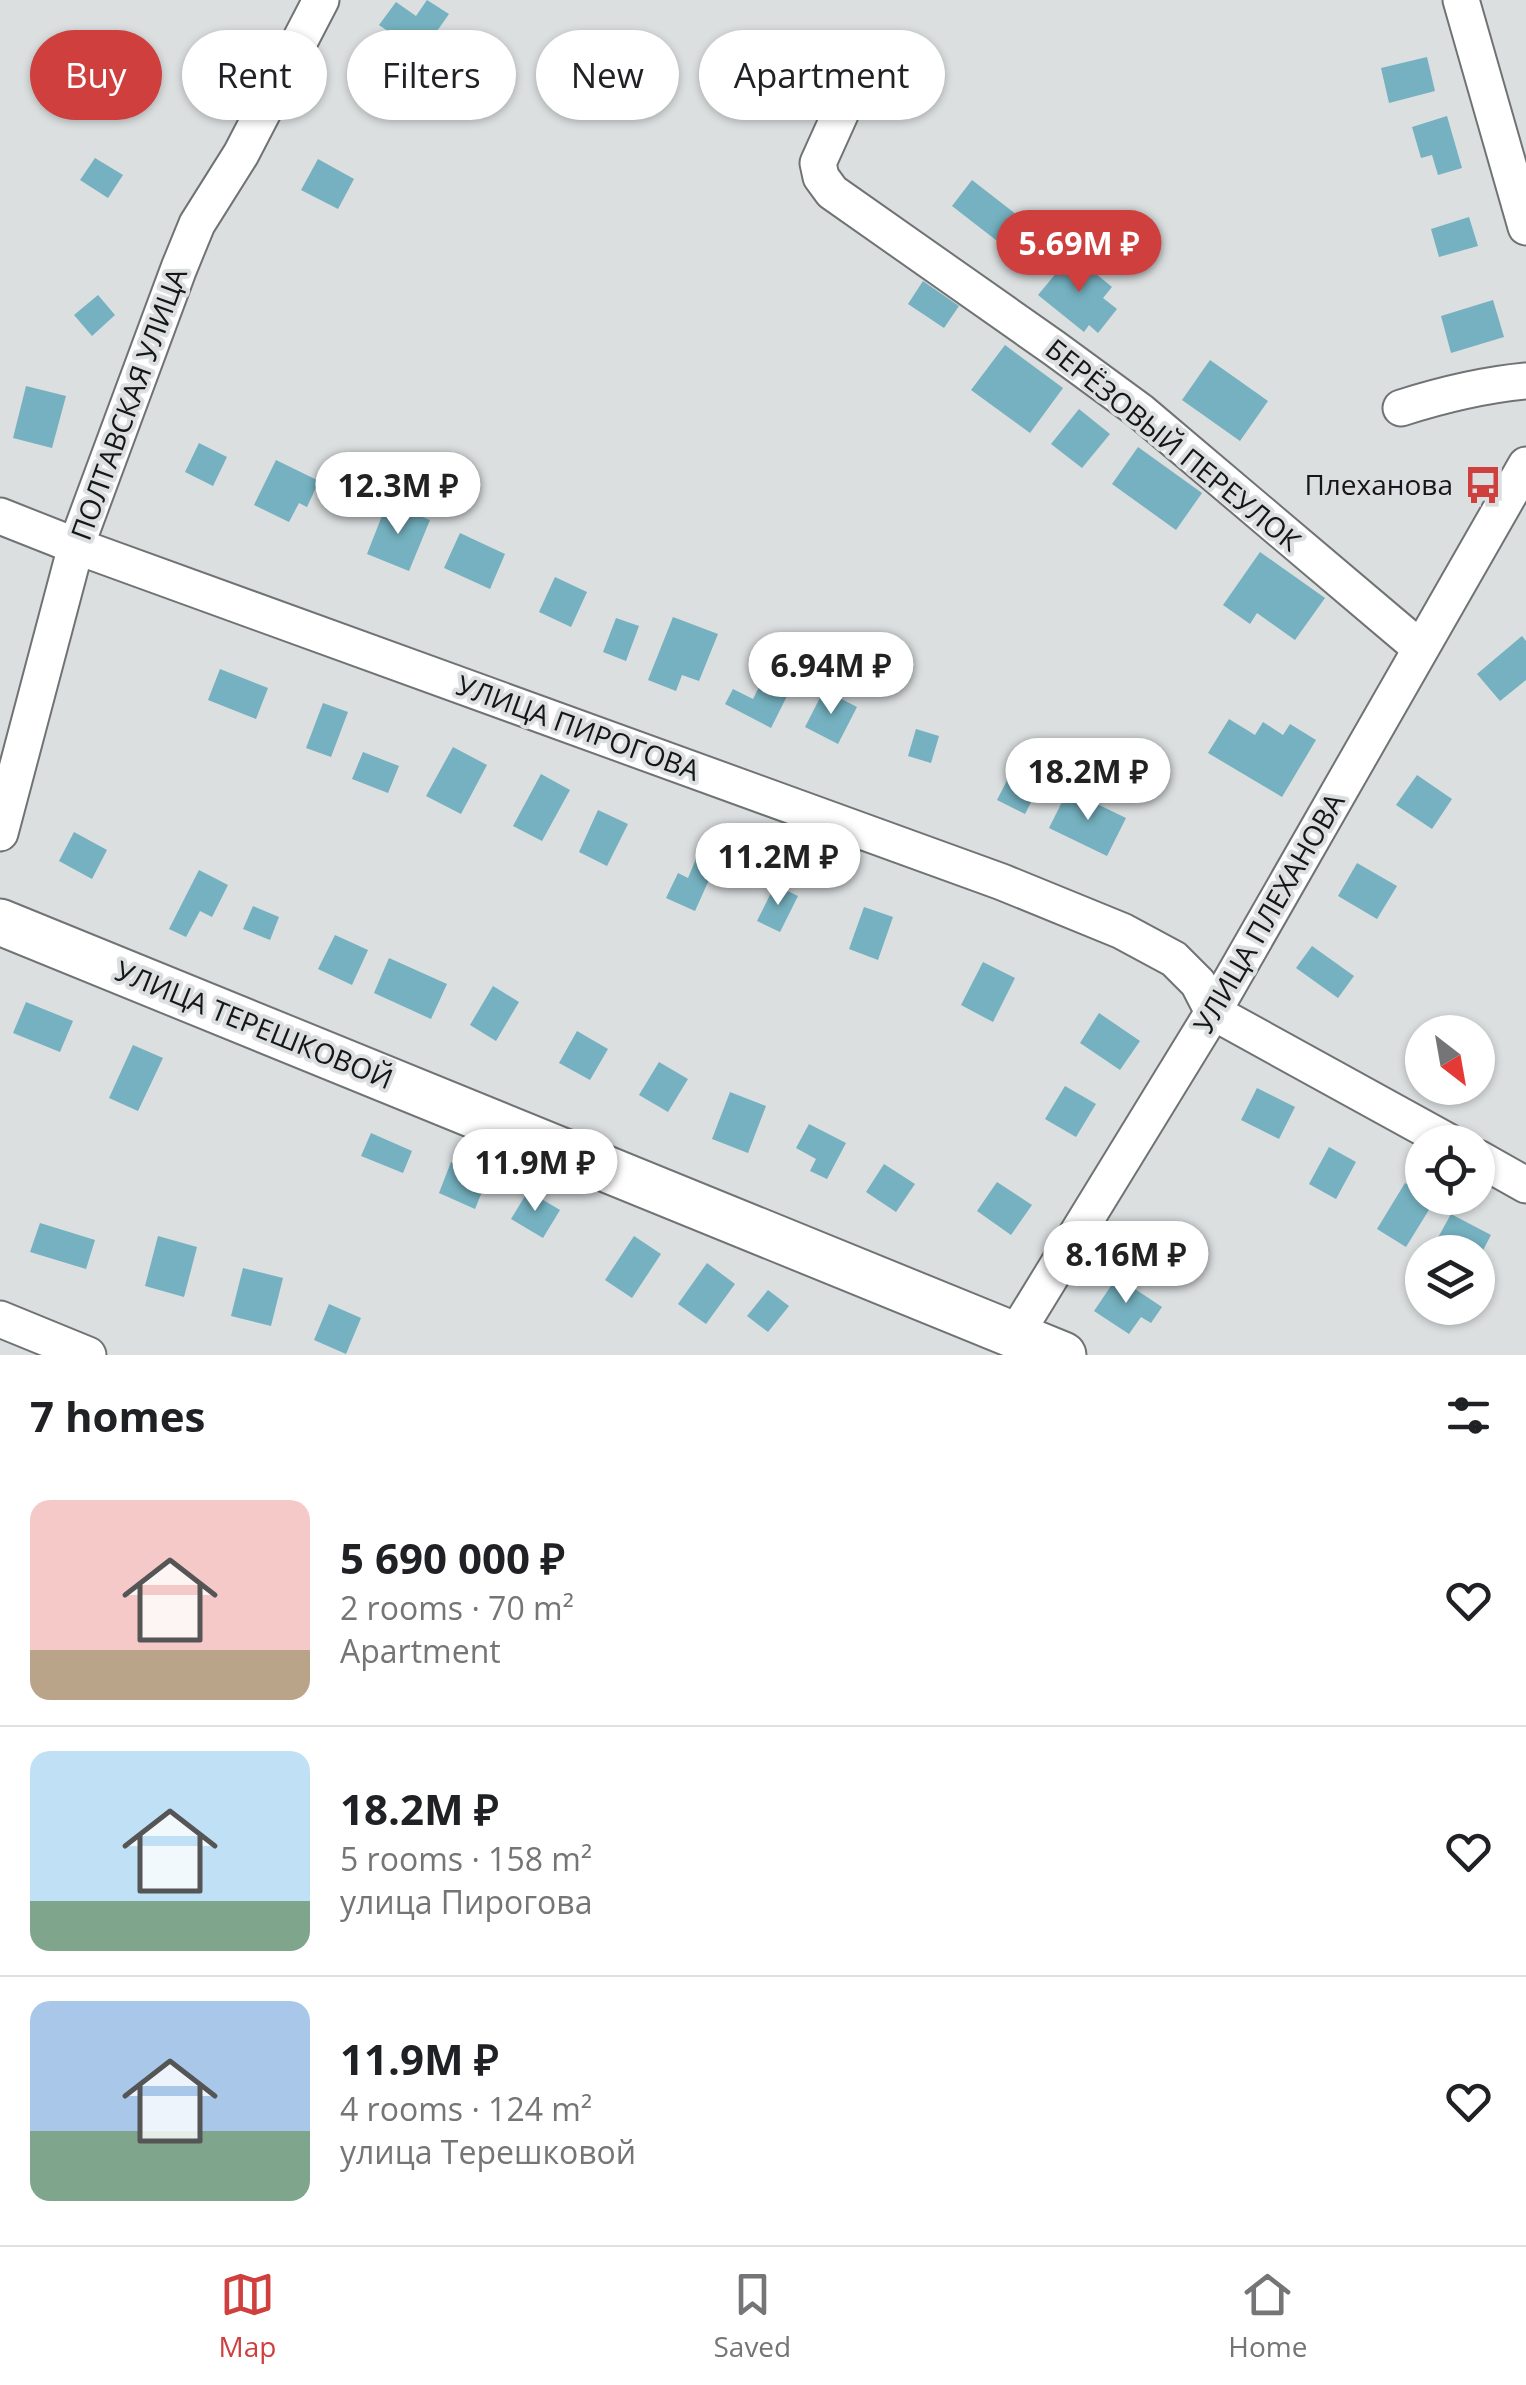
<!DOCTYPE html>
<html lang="en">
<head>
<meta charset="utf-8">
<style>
	:root { --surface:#fff; --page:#f6f6f6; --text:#202124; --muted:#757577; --line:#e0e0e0; --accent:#ce3f3e }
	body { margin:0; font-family:"Open Sans",sans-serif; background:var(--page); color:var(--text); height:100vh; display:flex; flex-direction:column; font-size:38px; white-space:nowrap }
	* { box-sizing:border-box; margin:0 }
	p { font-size:32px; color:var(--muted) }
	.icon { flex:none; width:55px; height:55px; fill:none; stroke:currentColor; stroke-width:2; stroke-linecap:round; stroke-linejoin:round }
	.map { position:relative; height:1355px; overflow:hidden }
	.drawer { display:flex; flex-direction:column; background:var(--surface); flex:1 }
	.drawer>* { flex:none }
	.top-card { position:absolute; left:30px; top:30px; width:1000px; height:90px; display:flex; gap:20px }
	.needle { width:65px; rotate:149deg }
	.controls { position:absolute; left:1405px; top:1015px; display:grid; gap:20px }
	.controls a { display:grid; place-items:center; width:90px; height:90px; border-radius:50%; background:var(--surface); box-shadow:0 2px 8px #0004; font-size:50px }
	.price { position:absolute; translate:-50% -85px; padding:0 22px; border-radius:35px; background:#fff; color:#222; font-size:32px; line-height:65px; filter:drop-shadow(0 2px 5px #0008) }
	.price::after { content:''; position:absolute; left:50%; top:60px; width:30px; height:22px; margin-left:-15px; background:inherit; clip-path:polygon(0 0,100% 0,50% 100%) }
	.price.on { background:var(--accent); color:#fff }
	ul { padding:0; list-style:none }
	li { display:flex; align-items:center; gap:30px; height:250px; padding:0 30px }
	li+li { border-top:2px solid var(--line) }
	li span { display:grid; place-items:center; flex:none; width:280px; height:200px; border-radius:20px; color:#555 }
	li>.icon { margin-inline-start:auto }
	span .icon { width:120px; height:120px; fill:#fffc; stroke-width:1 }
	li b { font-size:42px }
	h2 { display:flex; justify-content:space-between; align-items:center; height:120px; padding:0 30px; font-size:42px }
	.tag { padding:0 35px; border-radius:45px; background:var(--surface); box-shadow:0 2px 8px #0004; font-size:35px; line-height:90px }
	.tag.on { background:var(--accent); color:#fff }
	.dock { display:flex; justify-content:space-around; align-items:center; height:140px; border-top:2px solid var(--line); background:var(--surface); font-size:28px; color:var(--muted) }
	.dock a { display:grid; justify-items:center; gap:5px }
	.dock .on { color:var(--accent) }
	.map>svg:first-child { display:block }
	.building { fill:#75b1c0 }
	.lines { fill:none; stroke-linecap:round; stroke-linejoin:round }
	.minor-casing { stroke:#707374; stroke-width:39 }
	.major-casing { stroke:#707374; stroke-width:49 }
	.minor { stroke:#fff; stroke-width:35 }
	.major { stroke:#fff; stroke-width:45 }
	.labels { text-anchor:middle; stroke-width:8; stroke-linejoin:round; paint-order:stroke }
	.street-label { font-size:28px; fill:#151617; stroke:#dbdfe0 }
	.poi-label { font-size:28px; fill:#151617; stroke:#dbdfe0; text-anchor:end }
</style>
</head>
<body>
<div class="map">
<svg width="1526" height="1355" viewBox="0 0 1526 1355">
	<rect width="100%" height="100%" fill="#dbdfe0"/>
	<g class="building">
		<polygon points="427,0 449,14 421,54 379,25 396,2 416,16"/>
		<polygon points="1427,57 1435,91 1389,103 1381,68"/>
		<polygon points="1447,116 1462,168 1438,175 1432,155 1421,158 1412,127"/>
		<polygon points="95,158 123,175 108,198 80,180"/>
		<polygon points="318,159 354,179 338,209 301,190"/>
		<polygon points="972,180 1021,218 1001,244 952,206"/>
		<polygon points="1469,217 1478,246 1439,257 1431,229"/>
		<polygon points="1072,254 1112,287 1103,298 1117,309 1098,333 1089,325 1084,332 1038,295"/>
		<polygon points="923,281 959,306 944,328 908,304"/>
		<polygon points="98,295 115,315 92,336 74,315"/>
		<polygon points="1493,300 1504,337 1451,353 1441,316"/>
		<polygon points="1005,345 1063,388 1030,433 971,390"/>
		<polygon points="1210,360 1268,401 1240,441 1182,400"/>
		<polygon points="26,386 66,396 52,448 13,438"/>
		<polygon points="1079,409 1110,434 1082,468 1051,444"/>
		<polygon points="199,443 227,457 213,486 185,472"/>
		<polygon points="1138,447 1202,493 1176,530 1112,484"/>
		<polygon points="276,460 319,481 307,507 299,503 289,522 254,505"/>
		<polygon points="387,503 430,520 409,571 367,554"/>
		<polygon points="460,533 505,554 490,589 444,568"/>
		<polygon points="1260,552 1325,598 1295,640 1257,613 1250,624 1223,605"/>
		<polygon points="555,577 587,592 571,627 539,612"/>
		<polygon points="673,617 718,634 699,681 682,675 676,691 648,680"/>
		<polygon points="616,618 639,626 626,661 603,652"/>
		<polygon points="1522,636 1526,641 1526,680 1500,701 1477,674"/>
		<polygon points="220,669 268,688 256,719 208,700"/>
		<polygon points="767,671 793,684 771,728 725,704 733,689 753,699"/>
		<polygon points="824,690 857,707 838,744 805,727"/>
		<polygon points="323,703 348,712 331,757 306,748"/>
		<polygon points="1229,719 1255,735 1263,722 1283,735 1290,724 1316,740 1282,797 1208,753"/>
		<polygon points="916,729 939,736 931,763 908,756"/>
		<polygon points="453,747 487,765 461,814 426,796"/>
		<polygon points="363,752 399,766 388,793 352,779"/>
		<polygon points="1017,761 1045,775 1025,814 997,800"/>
		<polygon points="541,774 570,790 542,841 513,826"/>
		<polygon points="1417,775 1452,799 1432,829 1396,805"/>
		<polygon points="1068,790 1126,818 1107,856 1049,828"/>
		<polygon points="598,810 628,824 607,866 579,852"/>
		<polygon points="74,832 107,850 92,879 59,861"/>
		<polygon points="698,854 717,862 695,911 666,898 678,873 688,878"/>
		<polygon points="1357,863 1397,886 1377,919 1338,896"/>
		<polygon points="199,870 228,885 212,917 200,911 186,937 169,929"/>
		<polygon points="775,885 798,896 780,932 757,921"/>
		<polygon points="253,906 279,917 270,940 243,929"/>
		<polygon points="864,907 893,917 878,960 849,949"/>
		<polygon points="335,935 368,950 352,985 318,969"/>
		<polygon points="1312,946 1354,976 1338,998 1296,968"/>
		<polygon points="389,958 447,984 431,1019 374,993"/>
		<polygon points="983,962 1015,978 993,1022 961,1005"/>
		<polygon points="493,986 519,1002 496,1041 470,1025"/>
		<polygon points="26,1002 73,1021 60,1052 13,1033"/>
		<polygon points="1099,1013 1140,1041 1120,1070 1080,1043"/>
		<polygon points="577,1031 608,1049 590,1080 559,1063"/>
		<polygon points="133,1045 163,1058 138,1111 109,1098"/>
		<polygon points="659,1062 688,1079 668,1112 639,1095"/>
		<polygon points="1065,1086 1096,1104 1076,1137 1045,1119"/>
		<polygon points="1257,1088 1295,1107 1279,1139 1241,1120"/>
		<polygon points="730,1092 766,1106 748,1153 712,1139"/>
		<polygon points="809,1124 846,1143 827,1179 810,1171 816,1159 796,1148"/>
		<polygon points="371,1133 412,1151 403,1173 361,1156"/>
		<polygon points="1329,1147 1356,1162 1336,1199 1309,1184"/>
		<polygon points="451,1162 488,1177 475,1209 439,1193"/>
		<polygon points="884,1164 915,1184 896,1212 866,1192"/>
		<polygon points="997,1182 1032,1205 1011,1235 977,1211"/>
		<polygon points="1405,1183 1422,1193 1422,1198 1435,1200 1406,1247 1377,1229"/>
		<polygon points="528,1191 560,1210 543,1238 511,1219"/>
		<polygon points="1451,1214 1491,1235 1478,1260 1478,1252 1430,1252"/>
		<polygon points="40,1223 95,1240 86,1269 30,1252"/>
		<polygon points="158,1236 197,1247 184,1297 145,1286"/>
		<polygon points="634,1236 661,1254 632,1298 605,1280"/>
		<polygon points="707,1263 735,1284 706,1324 678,1304"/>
		<polygon points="243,1268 283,1278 271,1326 231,1316"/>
		<polygon points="1117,1277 1162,1307 1151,1323 1141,1317 1129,1334 1094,1311"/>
		<polygon points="768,1290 789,1306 768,1332 747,1316"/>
		<polygon points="329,1304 361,1318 346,1354 314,1340"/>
	</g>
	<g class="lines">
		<g class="minor-casing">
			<g id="minor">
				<polyline points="1461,0 1526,227"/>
				<polyline points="860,70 818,163 821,177 832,192 1054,348 1140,411 1420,648"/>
				<path d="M1401,408C1442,395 1483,385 1526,381"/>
				<polyline points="0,516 76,546 1002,882 1122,931 1174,959 1198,983 1213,1012 1449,1142"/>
				<polyline points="0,833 76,546 179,268 197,224 241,154 321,0"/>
				<polyline points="1478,1158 1526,1185"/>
				<polyline points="0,1319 88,1355"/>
				<polyline points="1015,1335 1213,1012 1526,465"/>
			</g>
		</g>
		<g class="major-casing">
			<polyline id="major" points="0,922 1063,1355"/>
		</g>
		<use href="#minor" class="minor"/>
		<use href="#major" class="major"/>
	</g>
	<defs>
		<g id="bus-bare" transform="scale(3)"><path d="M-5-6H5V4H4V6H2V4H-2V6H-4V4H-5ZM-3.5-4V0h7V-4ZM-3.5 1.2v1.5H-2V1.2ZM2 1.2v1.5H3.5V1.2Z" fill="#ce3f3e" stroke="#dbdfe0" stroke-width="2.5" paint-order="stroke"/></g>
	</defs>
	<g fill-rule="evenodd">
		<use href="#bus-bare" x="1483" y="485"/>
	</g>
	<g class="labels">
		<g class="street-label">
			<text transform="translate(129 404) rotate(-70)" y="10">ПОЛТАВСКАЯ УЛИЦА</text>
			<text transform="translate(1173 445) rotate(39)" y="10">БЕРЁЗОВЫЙ ПЕРЕУЛОК</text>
			<text transform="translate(578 728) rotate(20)" y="10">УЛИЦА ПИРОГОВА</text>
			<text transform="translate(1269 913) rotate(-60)" y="10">УЛИЦА ПЛЕХАНОВА</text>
			<text transform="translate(254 1025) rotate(22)" y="10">УЛИЦА ТЕРЕШКОВОЙ</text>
		</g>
		<g class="poi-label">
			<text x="1453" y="495">Плеханова</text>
		</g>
	</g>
</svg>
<div class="controls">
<a><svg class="needle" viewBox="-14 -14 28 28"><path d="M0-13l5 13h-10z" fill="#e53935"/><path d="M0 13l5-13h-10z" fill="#757577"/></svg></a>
<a><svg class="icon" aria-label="locate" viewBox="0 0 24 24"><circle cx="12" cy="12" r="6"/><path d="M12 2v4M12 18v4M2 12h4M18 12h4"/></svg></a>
<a><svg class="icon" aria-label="layers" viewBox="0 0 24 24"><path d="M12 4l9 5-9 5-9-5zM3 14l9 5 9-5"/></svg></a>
</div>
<b class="price on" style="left:1079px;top:295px">5.69M ₽</b>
<b class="price" style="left:398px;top:537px">12.3M ₽</b>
<b class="price" style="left:831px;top:717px">6.94M ₽</b>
<b class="price" style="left:1088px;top:823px">18.2M ₽</b>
<b class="price" style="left:778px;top:908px">11.2M ₽</b>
<b class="price" style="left:535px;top:1214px">11.9M ₽</b>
<b class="price" style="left:1126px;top:1306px">8.16M ₽</b>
<div class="top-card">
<a class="tag on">Buy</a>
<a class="tag">Rent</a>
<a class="tag">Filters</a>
<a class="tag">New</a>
<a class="tag">Apartment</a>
</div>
</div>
<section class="drawer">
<h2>7 homes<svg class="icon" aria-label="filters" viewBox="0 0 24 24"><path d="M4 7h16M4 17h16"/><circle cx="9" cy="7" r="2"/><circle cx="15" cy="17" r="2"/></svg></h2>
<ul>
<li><span style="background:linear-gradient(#f6c9c9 75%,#b9a48a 0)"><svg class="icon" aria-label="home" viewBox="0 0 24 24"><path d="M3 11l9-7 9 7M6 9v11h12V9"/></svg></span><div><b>5 690 000 ₽</b><p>2 rooms · 70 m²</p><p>Apartment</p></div><svg class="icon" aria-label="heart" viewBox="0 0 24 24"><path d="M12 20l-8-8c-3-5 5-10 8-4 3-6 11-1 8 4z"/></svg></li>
<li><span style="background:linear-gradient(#bfe0f5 75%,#7fa58c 0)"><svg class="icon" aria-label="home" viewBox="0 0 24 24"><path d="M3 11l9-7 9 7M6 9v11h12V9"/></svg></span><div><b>18.2M ₽</b><p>5 rooms · 158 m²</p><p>улица Пирогова</p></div><svg class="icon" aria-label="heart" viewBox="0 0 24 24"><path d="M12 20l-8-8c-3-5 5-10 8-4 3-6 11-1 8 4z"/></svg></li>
<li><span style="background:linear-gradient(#a9c7e8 65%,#7fa58c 0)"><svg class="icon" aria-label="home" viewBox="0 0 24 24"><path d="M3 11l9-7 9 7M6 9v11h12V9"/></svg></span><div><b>11.9M ₽</b><p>4 rooms · 124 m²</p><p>улица Терешковой</p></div><svg class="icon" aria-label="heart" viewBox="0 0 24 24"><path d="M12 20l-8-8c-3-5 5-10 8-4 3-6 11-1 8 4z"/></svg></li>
</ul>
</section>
<nav class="dock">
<a class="on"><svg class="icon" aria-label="map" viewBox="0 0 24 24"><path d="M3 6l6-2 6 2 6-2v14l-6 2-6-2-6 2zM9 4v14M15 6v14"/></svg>Map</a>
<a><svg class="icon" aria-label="saved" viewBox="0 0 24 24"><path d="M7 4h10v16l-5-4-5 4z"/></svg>Saved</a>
<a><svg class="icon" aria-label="home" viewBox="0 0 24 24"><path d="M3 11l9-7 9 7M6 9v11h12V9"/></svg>Home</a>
</nav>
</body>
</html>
